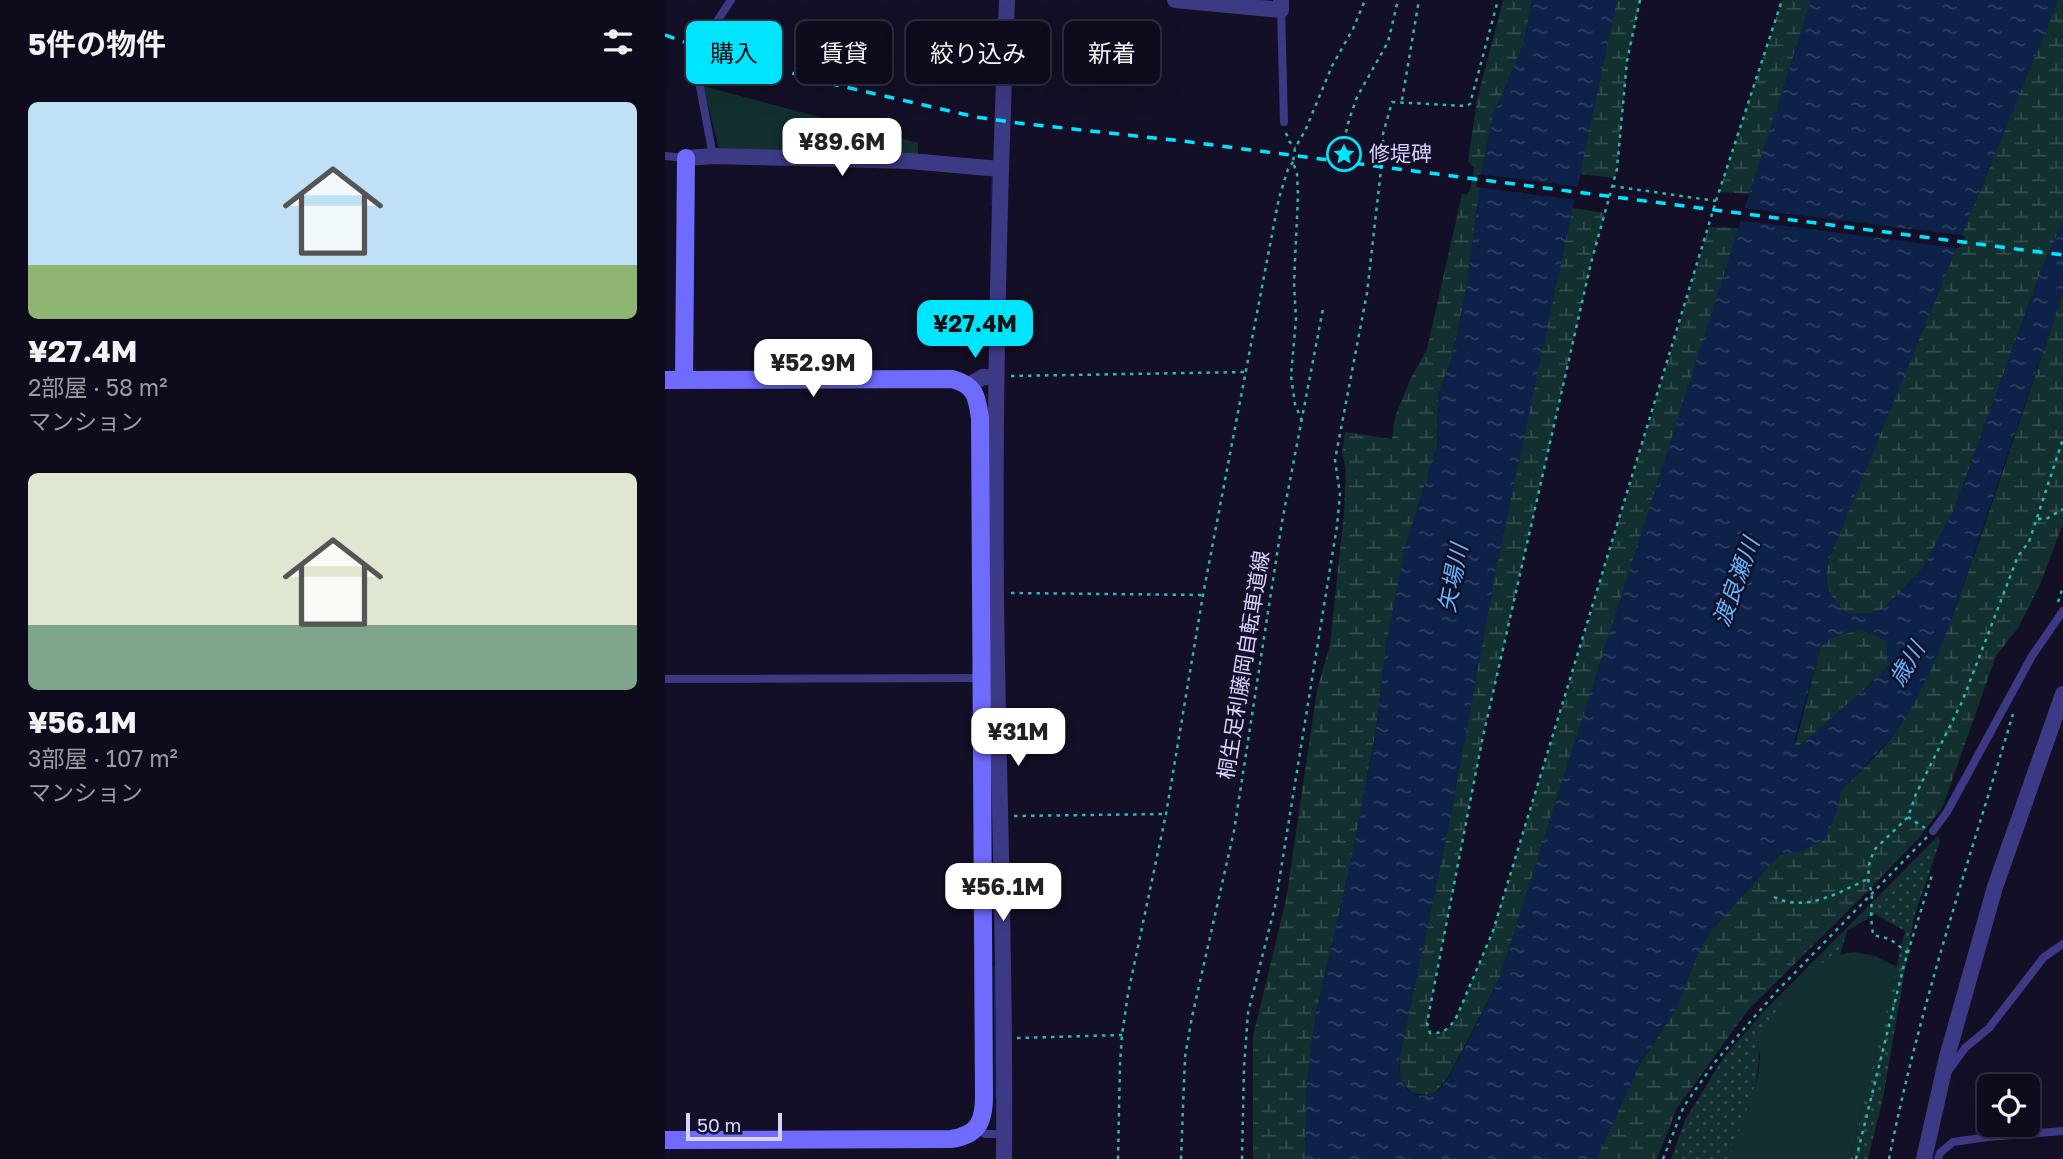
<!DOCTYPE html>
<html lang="ja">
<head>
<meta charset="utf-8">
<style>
	:root { --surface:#0e0b1c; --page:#1c1929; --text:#f1f3f6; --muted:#9b9ba3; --line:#2e2b3b; --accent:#00e5ff }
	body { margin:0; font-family:"Golos Text","Noto Sans JP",sans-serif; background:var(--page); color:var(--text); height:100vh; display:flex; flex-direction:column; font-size:26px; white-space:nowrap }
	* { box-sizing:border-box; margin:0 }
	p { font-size:23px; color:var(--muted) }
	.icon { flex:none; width:38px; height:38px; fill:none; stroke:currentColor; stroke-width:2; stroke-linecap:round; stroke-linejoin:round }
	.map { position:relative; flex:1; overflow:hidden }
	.side { display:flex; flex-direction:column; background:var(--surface); width:665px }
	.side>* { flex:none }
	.banner { position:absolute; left:21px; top:21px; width:665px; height:63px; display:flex; gap:14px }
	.fabs { position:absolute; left:1312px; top:1074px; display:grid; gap:14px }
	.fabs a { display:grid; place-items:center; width:63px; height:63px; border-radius:10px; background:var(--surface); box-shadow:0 7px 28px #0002,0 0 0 2px var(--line); font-size:35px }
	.scale { position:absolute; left:21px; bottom:18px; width:96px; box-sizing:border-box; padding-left:7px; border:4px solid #d9d4ff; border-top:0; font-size:19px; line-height:24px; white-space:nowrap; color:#d9d4ff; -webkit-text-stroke:5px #130f26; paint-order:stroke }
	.price { position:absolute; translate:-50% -60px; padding:0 16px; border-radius:14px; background:#fff; color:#222; font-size:23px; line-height:46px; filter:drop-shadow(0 2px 4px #0008) }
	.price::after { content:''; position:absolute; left:50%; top:42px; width:21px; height:16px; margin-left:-10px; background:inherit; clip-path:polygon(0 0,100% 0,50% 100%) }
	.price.on { background:var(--accent); color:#111 }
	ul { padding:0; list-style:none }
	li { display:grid; align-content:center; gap:14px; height:371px; padding:0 28px }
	li span { display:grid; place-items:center; height:217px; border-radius:10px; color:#555 }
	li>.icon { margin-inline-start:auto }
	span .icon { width:126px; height:126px; fill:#fffc; stroke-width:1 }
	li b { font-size:30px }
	h2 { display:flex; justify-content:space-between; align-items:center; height:84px; padding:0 28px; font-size:30px }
	.tag { padding:0 24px; border-radius:10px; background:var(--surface); box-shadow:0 7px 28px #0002,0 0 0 2px var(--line); font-size:24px; line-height:63px }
	.tag.on { background:var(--accent); color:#111 }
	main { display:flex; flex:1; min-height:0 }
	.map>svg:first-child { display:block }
	.grass { fill:url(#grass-dots) }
	.wetland { fill:url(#wetland-marsh) }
	.park { fill:#12302f }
	.water { fill:url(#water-ripples); fill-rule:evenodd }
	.pier { fill:#130f26 }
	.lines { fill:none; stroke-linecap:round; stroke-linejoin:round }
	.stream { stroke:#0c2248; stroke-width:3.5 }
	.path { stroke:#2fb8b0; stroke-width:2.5; stroke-dasharray:3.5 5; stroke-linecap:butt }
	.lane { stroke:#3d3a85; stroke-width:8 }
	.street { stroke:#3d3a85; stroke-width:16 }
	.secondary { stroke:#6f6bff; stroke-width:18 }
	.rail { stroke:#00e5ff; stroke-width:3.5; stroke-dasharray:10 9; stroke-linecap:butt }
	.labels { text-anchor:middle; stroke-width:5; stroke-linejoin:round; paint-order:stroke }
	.poi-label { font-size:21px; fill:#d9d4ff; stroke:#130f26; text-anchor:start }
	.street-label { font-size:21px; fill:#d9d4ff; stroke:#130f26 }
	.water-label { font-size:23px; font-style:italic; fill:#62b6ff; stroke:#130f26 }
</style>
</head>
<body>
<main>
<section class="side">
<h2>5件の物件<svg class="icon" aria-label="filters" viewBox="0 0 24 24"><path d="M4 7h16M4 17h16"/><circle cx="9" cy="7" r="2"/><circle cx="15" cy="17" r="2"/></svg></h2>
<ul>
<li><span style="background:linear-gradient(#bfe0f5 75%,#8fb573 0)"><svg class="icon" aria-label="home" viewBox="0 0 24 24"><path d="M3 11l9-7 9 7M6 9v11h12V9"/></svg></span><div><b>¥27.4M</b><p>2部屋 · 58 m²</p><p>マンション</p></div></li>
<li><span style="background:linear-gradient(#dfe7d0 70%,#7fa58c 0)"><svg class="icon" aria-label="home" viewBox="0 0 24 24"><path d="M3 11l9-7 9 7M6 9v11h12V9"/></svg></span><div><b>¥56.1M</b><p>3部屋 · 107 m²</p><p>マンション</p></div></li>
</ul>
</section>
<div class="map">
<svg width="1398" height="1159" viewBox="0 0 1398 1159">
	<defs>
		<pattern id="grass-dots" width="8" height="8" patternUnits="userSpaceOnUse" patternTransform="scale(1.75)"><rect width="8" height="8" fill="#12302f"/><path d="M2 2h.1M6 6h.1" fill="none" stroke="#344d4e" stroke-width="1.8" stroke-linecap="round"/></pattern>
		<pattern id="wetland-marsh" width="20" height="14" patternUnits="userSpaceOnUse" patternTransform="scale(1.75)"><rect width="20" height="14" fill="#12302f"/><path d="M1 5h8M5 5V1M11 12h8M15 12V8" fill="none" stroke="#344d4e"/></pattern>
		<pattern id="water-ripples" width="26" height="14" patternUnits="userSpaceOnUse" patternTransform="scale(1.75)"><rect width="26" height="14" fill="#0c2248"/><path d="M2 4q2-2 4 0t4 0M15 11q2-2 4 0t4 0" fill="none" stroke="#2f4163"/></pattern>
	</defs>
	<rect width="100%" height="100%" fill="#130f26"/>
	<path class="grass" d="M1273,836L1275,841L1249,917L1218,1098L1203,1159H1185L1240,931L1210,914L1182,931L1175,955L1166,956L1093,1040C1098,1082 1079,1121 1064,1159H1006L1020,1120L1058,1058L1100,1010Z"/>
	<g class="wetland">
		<polygon points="838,0 867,0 859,43 828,116 818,164 801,291 787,357 773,396 772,446 740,548 721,647 711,730 686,862 651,1013 642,1083 640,1159 588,1159 588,1036 621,900 652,690 665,644 679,512 681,470 677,452 680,432 727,439 730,417 746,378 762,349 797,194 802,194 805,190 809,168 803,161 812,100"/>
		<polygon points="952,0 975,0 962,61 952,169 950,178 914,174"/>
		<polygon points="1117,0 1146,0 1086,194 1054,192"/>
		<path d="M1393,0H1398V221L1375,273L1289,510L1258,568L1217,610L1207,613H1181C1162,595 1158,584 1164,559Z"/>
		<path d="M907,208L940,213L926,263L817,741L762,1022L765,1033C780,1034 785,1028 792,1016L828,931L1044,227L1074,228L835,977L801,1044L784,1075L772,1091L765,1095L747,1093L736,1081L734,1059L783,829L831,569Z"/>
		<path d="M1398,292V524L1374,587L1353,628L1331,656L1278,806L1254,838L1198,896L1083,1010L1012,1108L992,1159H931L975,1064L1011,1009L1033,953L1045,932L1113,856L1139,850L1174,802L1175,791C1193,773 1215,754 1230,733C1269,676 1290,609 1313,544C1342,460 1370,376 1398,292Z"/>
		<polygon points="1196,629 1222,641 1223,666 1203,686 1135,746 1130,745 1156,646 1166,638"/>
	</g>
	<g class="park">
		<polygon points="38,86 253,143 253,156 54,148"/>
		<polygon points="1189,952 1210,956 1232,967 1185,1159 1064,1159 1093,1077 1095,1057 1093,1040 1126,988 1166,956"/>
	</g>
	<path class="water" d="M867,0H952L831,569L783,829L734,1059C734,1072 735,1086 747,1093C754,1097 766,1096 773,1091C780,1084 786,1073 791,1064C807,1035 821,1006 835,977L1146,0H1393L1164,559C1158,584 1162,595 1181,613H1207L1217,610L1258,568L1289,510L1375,273L1398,221V292L1298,586L1273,655L1250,702L1228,736L1176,791L1171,815L1159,839L1139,850L1113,856L1045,932L1033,953L1011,1009L975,1064L931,1159H640L642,1083L651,1013L686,862L711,730L721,647L740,548L772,446L773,396L787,357L801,291L818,164L828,116L859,43ZM1196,629L1222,641L1223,666L1203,686L1135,745H1130V738L1156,646L1166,638Z"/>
	<g class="pier">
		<polygon points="813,174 915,187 912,200 811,187"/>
		<polygon points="1077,208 1300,236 1294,248 1073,220"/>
	</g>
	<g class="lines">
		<g class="stream">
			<polyline points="327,204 328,173"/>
			<polyline points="330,968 331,1097"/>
		</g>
		<g class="path">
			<path d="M975,0L962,61L952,169L926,263L817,741L762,1023L765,1033C779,1034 785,1028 792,1016L828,931L1051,201L1117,0"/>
			<polyline points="737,100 754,0"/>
			<polyline points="621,133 624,141 630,148"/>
			<polyline points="677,149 684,120 692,97 723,42 733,0"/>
			<polyline points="947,186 1051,201"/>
			<polyline points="346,376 581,372"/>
			<polyline points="637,421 630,404 626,376 631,319 629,283 633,195 632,174 628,162 630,148 640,131 667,66 688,29 700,0"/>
			<polyline points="1373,519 1383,518 1398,509"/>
			<polyline points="346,593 538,595"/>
			<polyline points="1393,602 1398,587"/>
			<polyline points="349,816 500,814"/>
			<polyline points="1243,817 1260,828"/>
			<path d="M1109,897C1141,913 1174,892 1203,879"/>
			<polyline points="1243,953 1225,939 1208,935 1206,917 1207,894 1203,879 1204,865 1209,850 1243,817 1251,794 1297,702 1353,556 1364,542 1398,439"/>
			<polyline points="352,1038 457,1035"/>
			<polyline points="453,1159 455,1064 457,1035 463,994 501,814 538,595 614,198 623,169 628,162"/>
			<polyline points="516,1159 520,1057 527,1017 569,831 617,522 658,309"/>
			<polyline points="577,1159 579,1068 583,1013 610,906 672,526 675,494 670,460 702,293 718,152 718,134 727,102 801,106 805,104 833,0"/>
			<polyline points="998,1159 1019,1106 1050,1062 1112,991 1262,837"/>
			<polyline points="1191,1159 1239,965 1267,875"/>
			<path d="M1224,1159C1254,1008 1304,861 1348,714"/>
		</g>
		<g class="lane">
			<polyline points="616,10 619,122"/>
			<polyline points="0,156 21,158"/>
			<polyline points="48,156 30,60 37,44 66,0"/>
			<polyline points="0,679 316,678"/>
			<polyline points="1268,831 1282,812 1367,656 1398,611"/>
			<polyline points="1284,1070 1300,1048 1324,1028 1379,957 1398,944"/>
			<polyline points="311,1128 320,1134 339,1134"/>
			<polyline points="1273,1159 1275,1153 1288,1142 1323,1137 1398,1131"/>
		</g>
		<g class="street">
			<polyline points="510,0 616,10 616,0"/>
			<polyline points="21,158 48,156 244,161 335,169"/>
			<polyline points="304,385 318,377 331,377"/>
			<path d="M339,1159C341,971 333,782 331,594C329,396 334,198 342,0"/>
			<polyline points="1259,1159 1282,1057 1330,887 1398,694"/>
		</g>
		<g class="secondary">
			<path d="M0,380L287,379C310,385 312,396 315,418L319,1096C319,1122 313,1135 286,1139L0,1140"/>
			<polyline points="19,380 21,158"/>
		</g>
		<polyline class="rail" points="0,35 39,49 167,84 311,117 353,123 517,141 1398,255"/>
	</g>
	<defs>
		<g id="sight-ring" transform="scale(1.75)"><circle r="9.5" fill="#130f26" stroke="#00e5ff" stroke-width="1.5"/><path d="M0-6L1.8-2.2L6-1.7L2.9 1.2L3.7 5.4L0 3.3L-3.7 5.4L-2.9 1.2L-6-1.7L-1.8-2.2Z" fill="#00e5ff"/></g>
	</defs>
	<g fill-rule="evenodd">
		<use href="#sight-ring" x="679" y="154"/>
	</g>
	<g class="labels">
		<g class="poi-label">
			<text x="704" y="161">修堤碑</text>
		</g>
		<g class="street-label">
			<text transform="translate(579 665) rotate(-81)" y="7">桐生足利藤岡自転車道線</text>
		</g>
		<g class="water-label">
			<text transform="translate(788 578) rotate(-79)" y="8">矢場川</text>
			<text transform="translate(1071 582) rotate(-70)" y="8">渡良瀬川</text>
			<text transform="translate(1242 664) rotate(-59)" y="8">歳川</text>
		</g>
	</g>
</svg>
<div class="fabs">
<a><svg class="icon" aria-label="locate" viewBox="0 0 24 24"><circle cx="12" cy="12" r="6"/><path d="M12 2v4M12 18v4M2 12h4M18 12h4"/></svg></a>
</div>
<div class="scale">50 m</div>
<b class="price" style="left:177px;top:178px">¥89.6M</b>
<b class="price on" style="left:310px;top:360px">¥27.4M</b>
<b class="price" style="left:148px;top:399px">¥52.9M</b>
<b class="price" style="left:353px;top:768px">¥31M</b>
<b class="price" style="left:338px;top:923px">¥56.1M</b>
<div class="banner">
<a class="tag on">購入</a>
<a class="tag">賃貸</a>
<a class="tag">絞り込み</a>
<a class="tag">新着</a>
</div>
</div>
</main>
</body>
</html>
